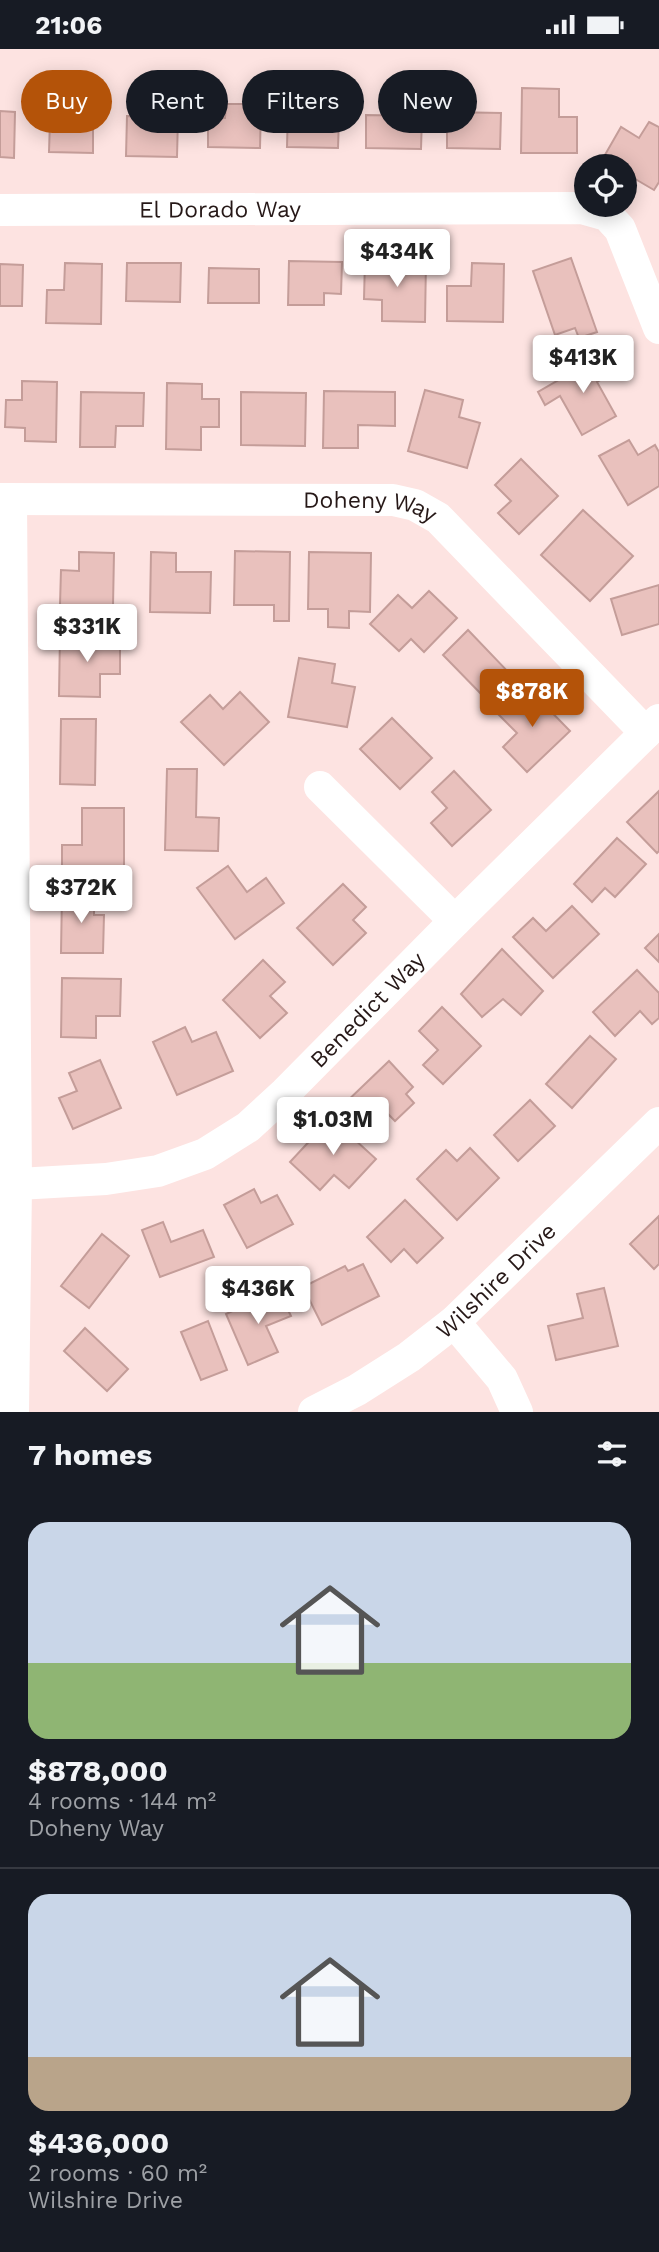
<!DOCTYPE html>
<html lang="en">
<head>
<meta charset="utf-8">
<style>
	:root { --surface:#171b24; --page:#20242c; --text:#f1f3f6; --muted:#9ea1a6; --line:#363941; --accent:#b45309 }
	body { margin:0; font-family:"Work Sans",sans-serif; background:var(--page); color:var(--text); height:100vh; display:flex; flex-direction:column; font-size:26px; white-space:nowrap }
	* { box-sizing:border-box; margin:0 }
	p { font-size:23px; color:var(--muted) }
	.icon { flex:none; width:38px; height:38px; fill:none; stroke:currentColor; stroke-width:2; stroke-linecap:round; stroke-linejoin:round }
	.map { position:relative; height:1363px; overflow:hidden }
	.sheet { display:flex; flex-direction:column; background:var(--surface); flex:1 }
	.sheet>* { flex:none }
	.banner { position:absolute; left:21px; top:21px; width:618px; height:63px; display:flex; gap:14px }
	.tools { position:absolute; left:574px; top:105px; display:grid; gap:14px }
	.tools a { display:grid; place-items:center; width:63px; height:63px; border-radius:50%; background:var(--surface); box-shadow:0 4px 18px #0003; font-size:35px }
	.price { position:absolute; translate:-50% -60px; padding:0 16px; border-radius:7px; background:#fff; color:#222; font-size:23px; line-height:46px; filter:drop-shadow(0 2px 4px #0008) }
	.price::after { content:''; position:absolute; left:50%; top:42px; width:21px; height:16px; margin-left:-10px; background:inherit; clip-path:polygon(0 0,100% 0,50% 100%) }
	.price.selected { background:var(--accent); color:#fff }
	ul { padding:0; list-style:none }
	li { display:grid; align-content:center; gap:14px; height:371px; padding:0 28px }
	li+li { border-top:2px solid var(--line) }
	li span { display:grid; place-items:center; height:217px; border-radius:21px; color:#555 }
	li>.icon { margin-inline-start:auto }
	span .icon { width:126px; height:126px; fill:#fffc; stroke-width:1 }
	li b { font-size:30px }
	h2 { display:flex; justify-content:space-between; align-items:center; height:84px; padding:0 28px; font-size:30px }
	.chip { padding:0 24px; border-radius:32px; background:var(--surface); box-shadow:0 4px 18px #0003; font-size:24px; line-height:63px }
	.chip.selected { background:var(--accent); color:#fff }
	.status { display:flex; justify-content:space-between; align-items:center; height:49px; padding:0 35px; background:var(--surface); direction:ltr }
	.status svg { height:19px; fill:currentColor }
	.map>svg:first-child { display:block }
	.building { fill:#e9c1bd; stroke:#c49d99; stroke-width:2 }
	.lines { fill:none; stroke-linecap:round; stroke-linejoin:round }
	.minor { stroke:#fff; stroke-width:32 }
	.labels { text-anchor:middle; stroke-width:5; stroke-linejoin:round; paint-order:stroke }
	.street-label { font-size:23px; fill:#261817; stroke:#fff }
</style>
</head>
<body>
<div class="status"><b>21:06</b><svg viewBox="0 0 49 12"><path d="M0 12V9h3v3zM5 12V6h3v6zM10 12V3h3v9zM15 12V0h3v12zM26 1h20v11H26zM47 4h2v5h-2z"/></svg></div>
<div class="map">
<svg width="659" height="1363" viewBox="0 0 659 1363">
	<rect width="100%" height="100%" fill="#fde3e1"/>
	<g class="building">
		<polygon points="522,39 559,40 559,68 577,68 577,104 521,104"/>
		<polygon points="301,53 322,54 322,68 339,69 338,99 287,98 288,58 301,58"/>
		<polygon points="226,55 261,55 260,99 208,98 208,69 225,69"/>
		<polygon points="62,57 93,57 93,104 49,103 50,72 62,72"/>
		<polygon points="0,62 15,63 14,109 0,108"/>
		<polygon points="447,63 501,64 500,100 447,99"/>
		<polygon points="366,66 422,67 421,100 366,99"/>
		<polygon points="127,67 178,68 177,108 126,107"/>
		<polygon points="649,73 659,78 659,133 654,141 625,124 625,117 613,117 602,111 621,78 639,89"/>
		<polygon points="571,209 597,283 579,289 575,279 555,286 533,222"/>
		<polygon points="365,211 426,212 425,273 382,272 382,251 364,250"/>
		<polygon points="289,212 342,213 341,245 324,244 324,256 288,256"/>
		<polygon points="65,214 102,215 101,275 46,274 47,241 64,241"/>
		<polygon points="127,214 181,214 180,253 126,252"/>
		<polygon points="472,214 504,215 503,273 447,272 447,237 471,237"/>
		<polygon points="0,215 23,216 22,257 0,257"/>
		<polygon points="209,219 259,220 259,254 208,254"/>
		<polygon points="602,306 613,324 597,333 616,367 582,386 560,347 545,356 538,343"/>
		<polygon points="22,332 57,333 56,393 25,392 25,379 5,378 6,351 22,351"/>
		<polygon points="167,334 202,335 202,350 219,350 219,378 201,378 201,401 166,400"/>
		<polygon points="425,341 463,351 459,368 480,374 467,419 408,402"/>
		<polygon points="324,342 395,343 395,377 358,376 358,399 323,399"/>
		<polygon points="81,343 144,344 143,377 116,377 115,398 80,398"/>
		<polygon points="241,343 306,344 305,397 241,396"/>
		<polygon points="629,391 638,406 655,396 659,403 659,437 628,456 599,407"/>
		<polygon points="521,410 558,447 519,485 498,464 511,452 495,436"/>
		<polygon points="583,461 633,507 590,552 541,506"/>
		<polygon points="235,502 290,503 289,572 274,572 274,556 234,556"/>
		<polygon points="79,503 114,504 113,557 60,556 61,521 79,522"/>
		<polygon points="151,503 176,504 176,523 211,523 210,564 150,563"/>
		<polygon points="309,503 371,504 370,563 349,562 349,579 328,578 328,560 308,560"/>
		<polygon points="659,536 659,575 622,586 611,550"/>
		<polygon points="429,542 457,569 424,603 411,590 399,602 370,575 398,546 412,559"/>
		<polygon points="468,581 512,627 487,651 443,606"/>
		<polygon points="60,586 120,588 120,625 100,625 100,648 59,647"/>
		<polygon points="299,609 335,615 332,634 355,638 347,678 288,668"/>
		<polygon points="527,638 570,682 527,723 503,698 517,684 499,666"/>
		<polygon points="240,643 269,673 224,716 181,673 210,646 223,660"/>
		<polygon points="392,669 432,709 400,740 360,700"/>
		<polygon points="61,670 96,670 95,736 60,735"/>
		<polygon points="167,720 197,720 196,768 219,769 218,802 165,801"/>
		<polygon points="454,722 491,761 452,797 431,774 447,759 432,743"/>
		<polygon points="659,742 659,802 657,804 627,773"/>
		<polygon points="82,759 124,759 124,821 62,820 62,796 82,796"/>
		<polygon points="617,789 646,815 615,848 605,839 592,853 574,835"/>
		<polygon points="228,817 247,843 266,829 284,854 235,890 197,839"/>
		<polygon points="343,835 366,858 353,871 366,884 333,916 297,879"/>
		<polygon points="62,845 94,846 94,866 104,866 103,904 61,904"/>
		<polygon points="572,857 599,885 553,929 513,888 533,869 546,882"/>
		<polygon points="659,885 659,913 645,899"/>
		<polygon points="502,900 543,942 521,966 503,950 482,968 461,945"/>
		<polygon points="263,911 285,933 270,947 287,964 260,989 223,951"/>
		<polygon points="637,921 659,944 659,969 652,975 640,962 615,987 593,963"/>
		<polygon points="62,929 121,930 120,967 96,967 96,989 61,988"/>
		<polygon points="442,958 481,997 443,1035 423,1016 438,1001 419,982"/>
		<polygon points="185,978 192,993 216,983 233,1022 177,1046 153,993"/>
		<polygon points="590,987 616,1010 572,1059 546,1035"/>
		<polygon points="100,1011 121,1059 73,1080 59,1049 77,1042 69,1024"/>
		<polygon points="389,1012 413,1038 406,1045 414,1054 395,1072 386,1063 366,1083 341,1058"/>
		<polygon points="530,1051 555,1077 518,1112 494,1086"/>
		<polygon points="331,1069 376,1110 349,1139 334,1126 320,1141 290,1113"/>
		<polygon points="470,1099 499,1129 457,1171 417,1130 446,1101 457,1112"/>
		<polygon points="254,1140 261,1154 277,1146 293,1175 247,1199 224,1156"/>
		<polygon points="405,1151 443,1189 417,1214 404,1200 391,1213 367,1188"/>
		<polygon points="659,1167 659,1215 654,1220 630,1195"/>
		<polygon points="163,1173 171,1193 203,1181 214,1208 160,1228 142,1181"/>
		<polygon points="102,1185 129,1207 89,1259 61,1237"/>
		<polygon points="363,1215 379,1247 322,1276 303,1238 345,1217 348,1222"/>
		<polygon points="604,1239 618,1297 556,1311 548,1277 583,1269 577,1245"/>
		<polygon points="278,1241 291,1267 266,1277 278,1303 248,1316 226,1265"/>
		<polygon points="208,1272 227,1321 201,1331 181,1283"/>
		<polygon points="85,1279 128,1320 107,1342 64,1302"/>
	</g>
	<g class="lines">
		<g class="minor">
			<path id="s1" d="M0,161L582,159L607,166L620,180L659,279"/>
			<path id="s2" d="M0,450L393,451L415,456L438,469L646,684"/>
			<polyline points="11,450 16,1136 13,1363"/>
			<polyline points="320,738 455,872"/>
			<path id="s3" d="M0,1136L106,1130L158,1122L205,1105L248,1078L285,1044L455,872L659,671"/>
			<polyline points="454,1273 502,1330 517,1363"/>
			<path id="s4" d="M314,1363L357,1341L409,1308L454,1273L659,1074"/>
		</g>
	</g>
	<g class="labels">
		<g class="street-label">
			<text dy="8" stroke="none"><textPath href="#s1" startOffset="220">El Dorado Way</textPath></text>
			<text dy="8" stroke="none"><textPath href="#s2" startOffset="371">Doheny Way</textPath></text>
			<text dy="8" stroke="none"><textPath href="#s3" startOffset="427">Benedict Way</textPath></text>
			<text dy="8" stroke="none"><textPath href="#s4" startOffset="226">Wilshire Drive</textPath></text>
		</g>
	</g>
</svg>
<div class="tools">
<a><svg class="icon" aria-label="locate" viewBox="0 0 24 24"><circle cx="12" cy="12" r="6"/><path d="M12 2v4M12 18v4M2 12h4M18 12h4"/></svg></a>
</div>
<b class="price" style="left:397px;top:240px">$434K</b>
<b class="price" style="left:583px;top:346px">$413K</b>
<b class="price" style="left:87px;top:615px">$331K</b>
<b class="price selected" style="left:532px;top:680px">$878K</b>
<b class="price" style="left:81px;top:876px">$372K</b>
<b class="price" style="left:333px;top:1108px">$1.03M</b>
<b class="price" style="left:258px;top:1277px">$436K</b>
<div class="banner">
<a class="chip selected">Buy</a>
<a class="chip">Rent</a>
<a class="chip">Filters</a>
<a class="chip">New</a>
</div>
</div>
<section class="sheet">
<h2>7 homes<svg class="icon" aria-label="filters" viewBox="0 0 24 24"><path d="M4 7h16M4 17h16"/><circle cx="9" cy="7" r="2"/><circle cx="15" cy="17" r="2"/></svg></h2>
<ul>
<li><span style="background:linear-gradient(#c9d6e8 65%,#8fb573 0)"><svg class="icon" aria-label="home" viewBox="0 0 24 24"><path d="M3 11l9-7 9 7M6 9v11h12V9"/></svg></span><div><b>$878,000</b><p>4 rooms · 144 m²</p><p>Doheny Way</p></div></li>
<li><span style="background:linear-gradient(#c9d6e8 75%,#b9a48a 0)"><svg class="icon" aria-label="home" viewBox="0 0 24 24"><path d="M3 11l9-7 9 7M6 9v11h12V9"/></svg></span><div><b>$436,000</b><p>2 rooms · 60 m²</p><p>Wilshire Drive</p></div></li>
</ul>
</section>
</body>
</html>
